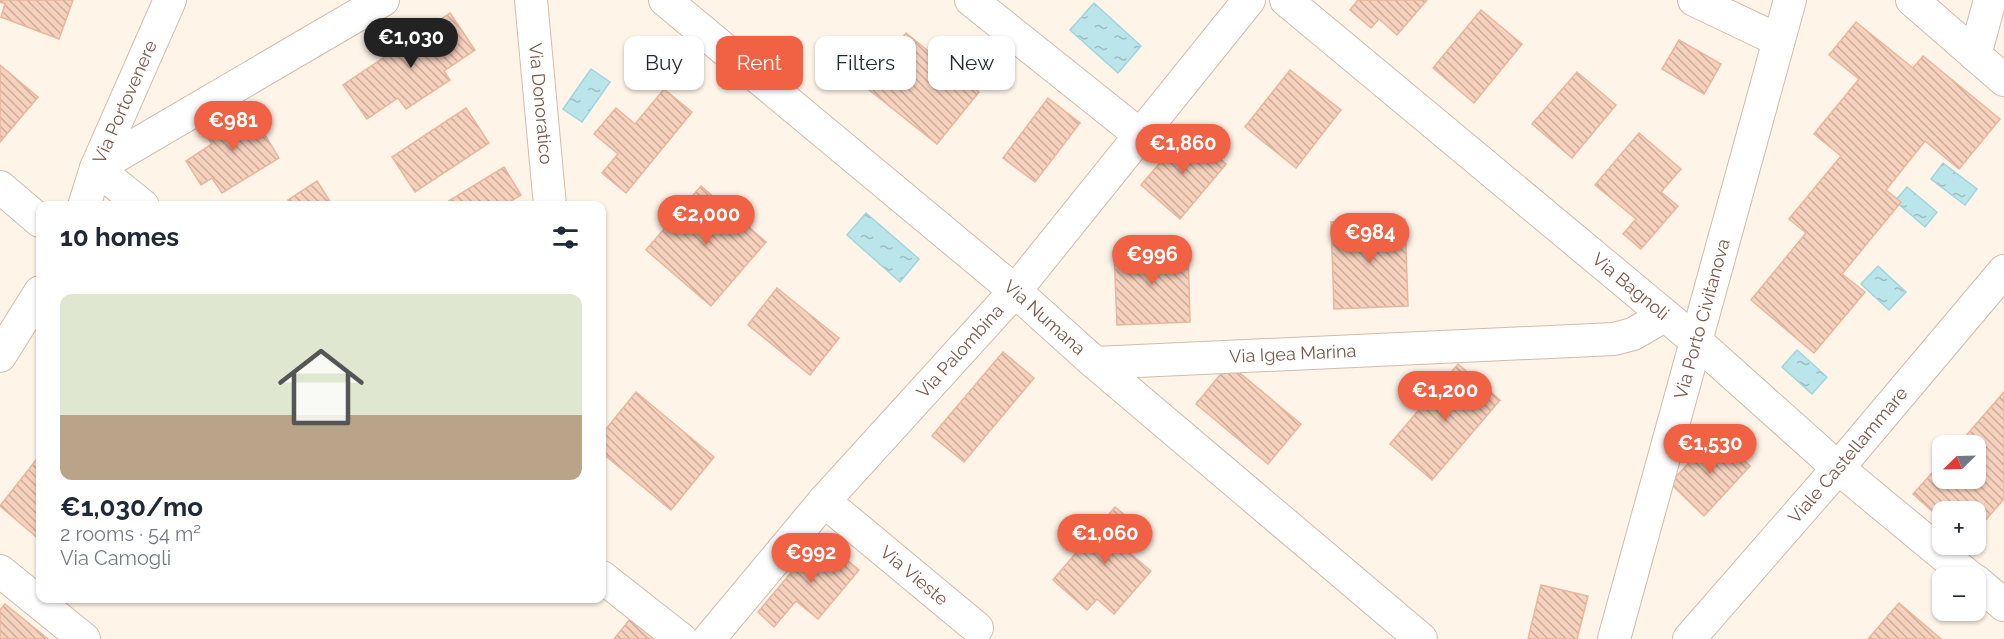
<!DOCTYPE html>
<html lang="en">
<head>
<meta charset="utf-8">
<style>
	:root { --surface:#fff; --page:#f6f6f7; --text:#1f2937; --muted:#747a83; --accent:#f16244 }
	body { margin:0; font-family:Raleway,sans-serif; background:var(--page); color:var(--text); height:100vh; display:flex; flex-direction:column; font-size:22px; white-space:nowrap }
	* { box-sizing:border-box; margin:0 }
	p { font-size:20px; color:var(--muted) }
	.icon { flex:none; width:33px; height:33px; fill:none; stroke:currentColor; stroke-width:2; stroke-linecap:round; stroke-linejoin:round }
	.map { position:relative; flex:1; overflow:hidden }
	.drawer { position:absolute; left:36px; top:201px; width:570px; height:402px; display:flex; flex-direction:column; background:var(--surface); border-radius:12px; box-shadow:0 2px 4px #0004 }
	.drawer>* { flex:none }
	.hud { position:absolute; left:624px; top:36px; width:570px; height:54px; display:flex; gap:12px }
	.needle { width:39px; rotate:247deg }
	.fabs { position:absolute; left:1932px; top:435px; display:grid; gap:12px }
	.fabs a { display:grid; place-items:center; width:54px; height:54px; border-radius:12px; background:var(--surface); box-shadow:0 2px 4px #0004; font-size:30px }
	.price { position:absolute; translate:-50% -51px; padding:0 14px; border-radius:21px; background:var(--accent); color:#fff; font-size:20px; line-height:39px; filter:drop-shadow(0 2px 3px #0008) }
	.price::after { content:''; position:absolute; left:50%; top:36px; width:18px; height:14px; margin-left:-9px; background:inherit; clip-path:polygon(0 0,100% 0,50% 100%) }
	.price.current { background:#222; color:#fff }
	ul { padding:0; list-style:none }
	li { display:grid; align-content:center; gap:12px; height:318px; padding:0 24px }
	li span { display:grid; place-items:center; height:186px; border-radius:12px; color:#555 }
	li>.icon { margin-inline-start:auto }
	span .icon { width:108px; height:108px; fill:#fffc; stroke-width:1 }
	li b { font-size:26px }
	h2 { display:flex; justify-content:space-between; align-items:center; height:72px; padding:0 24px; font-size:26px }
	.tag { padding:0 21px; border-radius:12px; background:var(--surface); box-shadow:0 2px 4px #0004; font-size:21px; line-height:54px }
	.tag.current { background:var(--accent); color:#fff }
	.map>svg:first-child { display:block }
	.water { fill:url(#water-ripples); stroke:#9fd6dd; stroke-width:1.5 }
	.building { fill:url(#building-back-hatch); stroke:#eab69c; stroke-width:1.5 }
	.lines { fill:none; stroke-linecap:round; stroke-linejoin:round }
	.minor-casing { stroke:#d2bbac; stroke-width:34 }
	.minor { stroke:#fff; stroke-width:32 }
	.labels { text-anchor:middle; stroke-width:5; stroke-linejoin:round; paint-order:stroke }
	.street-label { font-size:18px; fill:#7b5849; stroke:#fff8f0 }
</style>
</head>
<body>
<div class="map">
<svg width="2004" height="639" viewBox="0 0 2004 639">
	<defs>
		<pattern id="water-ripples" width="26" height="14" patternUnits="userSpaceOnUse" patternTransform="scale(1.5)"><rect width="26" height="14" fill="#bae5ea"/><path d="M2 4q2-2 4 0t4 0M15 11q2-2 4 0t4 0" fill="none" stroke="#9cbcc0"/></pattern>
		<pattern id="building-back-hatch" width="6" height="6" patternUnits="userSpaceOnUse" patternTransform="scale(1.5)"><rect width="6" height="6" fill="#f6d1bd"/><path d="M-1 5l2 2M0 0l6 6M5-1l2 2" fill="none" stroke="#ccac9c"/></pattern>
	</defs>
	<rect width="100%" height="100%" fill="#fef4e8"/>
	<g class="water">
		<polygon points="1094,3 1141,46 1118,73 1070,30"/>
		<polygon points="591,69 610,82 582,122 563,109"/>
		<polygon points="1943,163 1977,189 1965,205 1931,179"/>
		<polygon points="1907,187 1937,212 1925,227 1895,201"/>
		<polygon points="866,213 919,259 900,282 847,235"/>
		<polygon points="1878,266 1906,292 1889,310 1861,284"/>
		<polygon points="1797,350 1827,377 1812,394 1782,367"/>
	</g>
	<g class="building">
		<polygon points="0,0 73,0 59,39 1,17 5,4 0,2"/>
		<polygon points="1358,0 1427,0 1397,35 1379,19 1371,28 1350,10"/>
		<polygon points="1481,10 1522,44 1474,103 1433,68"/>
		<polygon points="450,13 475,50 444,71 450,80 406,109 398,98 367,119 343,85"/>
		<polygon points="1856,22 1913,68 1923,56 2000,119 1959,169 1925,141 1886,190 1901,202 1842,274 1865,292 1814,353 1751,300 1806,233 1789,219 1841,156 1814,134 1859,79 1829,55"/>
		<polygon points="906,33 979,92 937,144 864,86"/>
		<polygon points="1679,40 1721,64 1704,94 1662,69"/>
		<polygon points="0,65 38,97 0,142"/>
		<polygon points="1290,70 1341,110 1296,168 1245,127"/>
		<polygon points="1577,72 1616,105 1572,158 1532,124"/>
		<polygon points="664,89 692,112 626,193 602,173 618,154 594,134 616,108 635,124"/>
		<polygon points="1048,98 1080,123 1035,182 1003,158"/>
		<polygon points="248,107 279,158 222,193 212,178 201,185 186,161 212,144 205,134"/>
		<polygon points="466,108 489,143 415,192 392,157"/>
		<polygon points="1187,131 1226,164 1180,219 1141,185"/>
		<polygon points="1639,133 1681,169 1661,192 1678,206 1641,249 1623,234 1636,219 1595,185"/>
		<polygon points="504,167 521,195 503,206 442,205"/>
		<polygon points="317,181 333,206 291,206 288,200"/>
		<polygon points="701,186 766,242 711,306 646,250"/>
		<polygon points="1405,219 1408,306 1334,309 1331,222"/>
		<polygon points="1188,248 1190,322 1117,325 1114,251"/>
		<polygon points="777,288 839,338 810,375 748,325"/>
		<polygon points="1003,352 1034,378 964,462 932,436"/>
		<polygon points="1229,364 1301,424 1268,464 1196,404"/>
		<polygon points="1458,364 1500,400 1432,480 1390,444"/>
		<polygon points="636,392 714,457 671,510 602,453 602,434"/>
		<polygon points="2004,392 2004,499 1976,531 1976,512 1942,512 1942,520 1913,494 1942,462 1942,478 1976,478 1976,446 1957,446"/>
		<polygon points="1716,434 1750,466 1704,516 1670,483"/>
		<polygon points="40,455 40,540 0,506"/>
		<polygon points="1115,507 1143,530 1126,550 1151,571 1114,614 1097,599 1087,610 1053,580"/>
		<polygon points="820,538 859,570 818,619 796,601 774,627 758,612"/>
		<polygon points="1541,585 1588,596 1577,639 1528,639"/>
		<polygon points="1899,603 1941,639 1868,639"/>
		<polygon points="5,604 48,639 0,639 0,610"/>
		<polygon points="630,619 657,639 614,639"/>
	</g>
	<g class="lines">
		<g class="minor-casing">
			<g id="minor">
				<path id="s1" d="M531,0L550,206"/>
				<path id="s2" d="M665,0L1015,291L1095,363L1421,639"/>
				<polyline points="971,0 1140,135"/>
				<path id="s3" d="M1286,0L1696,341L1838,468L1971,578"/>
				<polyline points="1694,0 1778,40"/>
				<polyline points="1912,0 2004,80"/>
				<polyline points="1975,55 1990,0"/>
				<polyline points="0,187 40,221"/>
				<path id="s4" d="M84,206L96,168L170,0"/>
				<polyline points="143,206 96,168 383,0"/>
				<polyline points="0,356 40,292"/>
				<path id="s5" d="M1095,363L1614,339L1633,334L1664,316"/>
				<path id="s6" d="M824,501L977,628"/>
				<polyline points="0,571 84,639"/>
				<polyline points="602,577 681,639"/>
				<polyline points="1976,581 2004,605"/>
				<path id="s7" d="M709,639L824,501L1015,291L1249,0"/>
				<path id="s8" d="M1614,639L1790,0"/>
				<path id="s9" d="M1689,639L1838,468L2004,271"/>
			</g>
		</g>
		<use href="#minor" class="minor"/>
	</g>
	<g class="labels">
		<g class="street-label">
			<text dy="6" stroke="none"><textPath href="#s4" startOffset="112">Via Portovenere</textPath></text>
			<text dy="6" stroke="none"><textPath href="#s1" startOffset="104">Via Donoratico</textPath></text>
			<text dy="6" stroke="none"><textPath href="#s3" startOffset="448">Via Bagnoli</textPath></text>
			<text dy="6" stroke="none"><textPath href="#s2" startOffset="495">Via Numana</textPath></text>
			<text dy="6" stroke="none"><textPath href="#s8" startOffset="332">Via Porto Civitanova</textPath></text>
			<text dy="6" stroke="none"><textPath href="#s7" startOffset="382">Via Palombina</textPath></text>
			<text dy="6" stroke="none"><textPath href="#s5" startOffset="198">Via Igea Marina</textPath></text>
			<text dy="6" stroke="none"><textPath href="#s9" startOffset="243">Viale Castellammare</textPath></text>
			<text dy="6" stroke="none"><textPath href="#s6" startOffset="117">Via Vieste</textPath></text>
		</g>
	</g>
</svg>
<div class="fabs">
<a><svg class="needle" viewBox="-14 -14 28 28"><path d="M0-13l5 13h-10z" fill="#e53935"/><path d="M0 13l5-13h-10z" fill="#747a83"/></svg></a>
<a>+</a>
<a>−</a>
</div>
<b class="price current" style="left:411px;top:69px">€1,030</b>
<b class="price" style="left:233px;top:152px">€981</b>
<b class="price" style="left:1183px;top:175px">€1,860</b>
<b class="price" style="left:706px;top:246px">€2,000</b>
<b class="price" style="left:1370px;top:264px">€984</b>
<b class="price" style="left:1152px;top:286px">€996</b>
<b class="price" style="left:1445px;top:422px">€1,200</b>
<b class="price" style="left:1710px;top:475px">€1,530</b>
<b class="price" style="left:1105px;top:565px">€1,060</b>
<b class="price" style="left:811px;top:584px">€992</b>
<div class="hud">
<a class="tag">Buy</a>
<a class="tag current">Rent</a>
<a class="tag">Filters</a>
<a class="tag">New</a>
</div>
<section class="drawer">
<h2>10 homes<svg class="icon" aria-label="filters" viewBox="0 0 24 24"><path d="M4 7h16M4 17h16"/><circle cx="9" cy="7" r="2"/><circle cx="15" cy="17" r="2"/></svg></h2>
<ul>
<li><span style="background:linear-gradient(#dfe7d0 65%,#b9a48a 0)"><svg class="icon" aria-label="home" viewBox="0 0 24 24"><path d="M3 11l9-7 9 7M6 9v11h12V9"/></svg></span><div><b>€1,030/mo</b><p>2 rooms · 54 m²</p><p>Via Camogli</p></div></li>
</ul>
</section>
</div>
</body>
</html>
